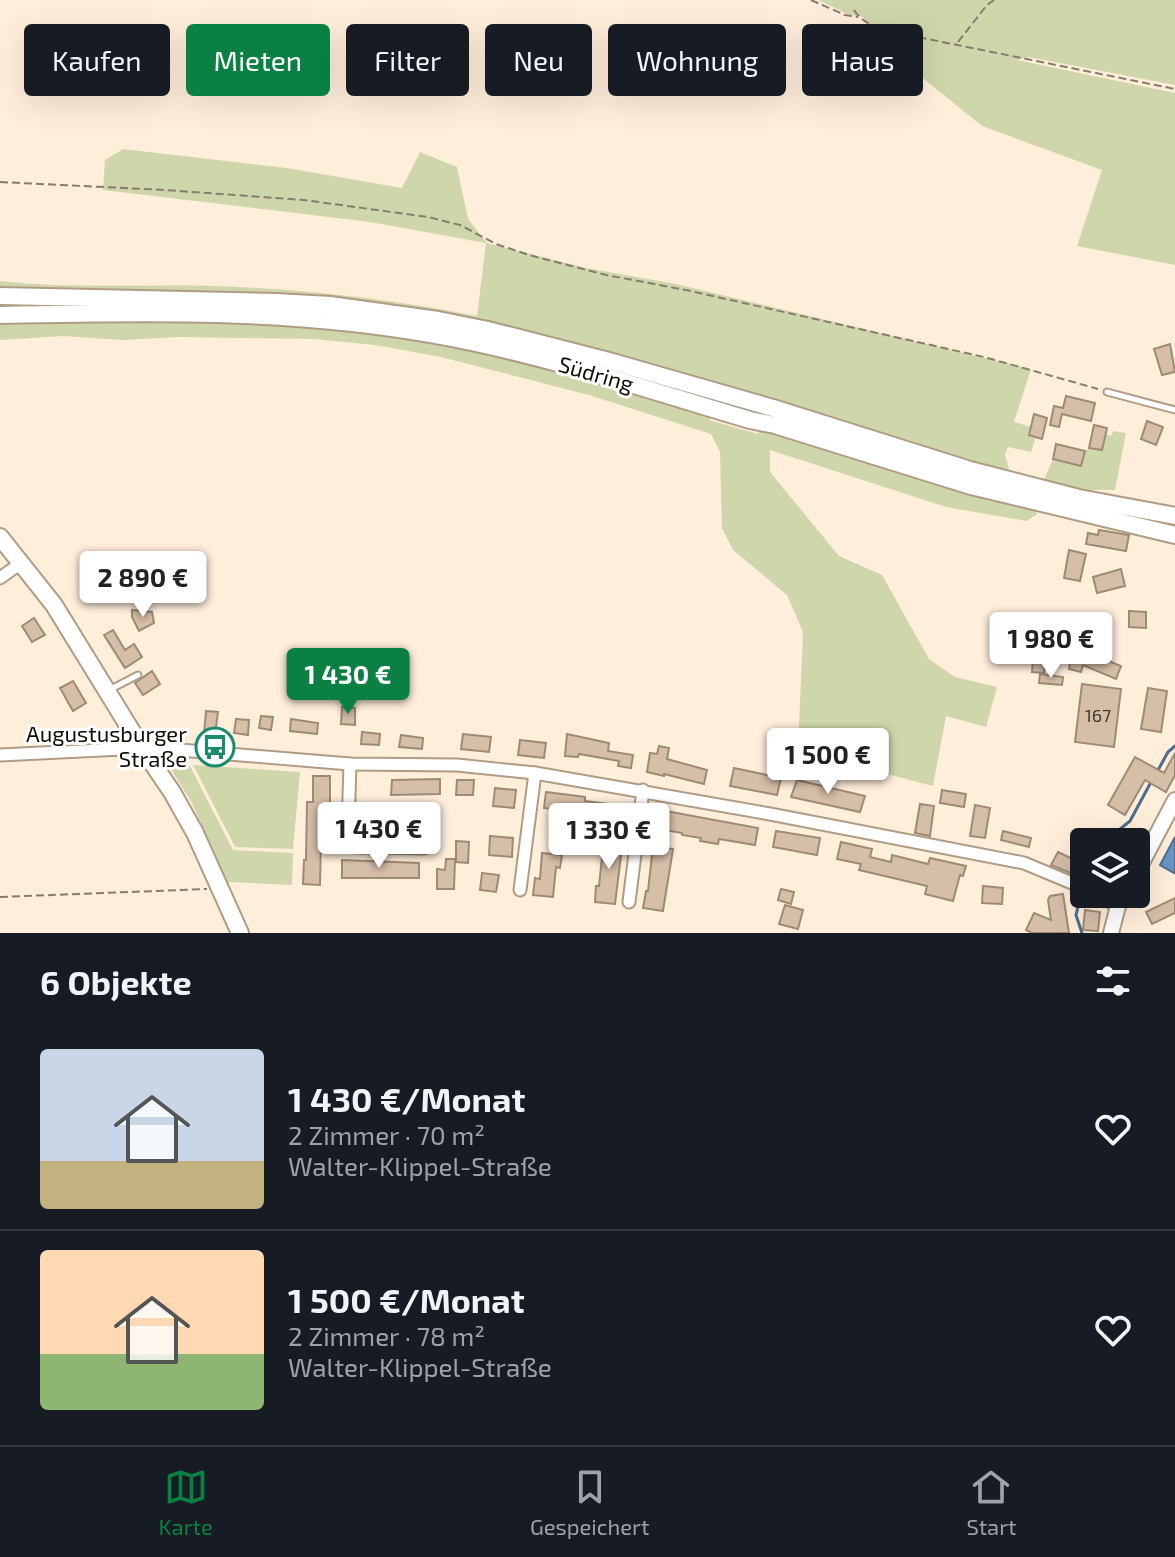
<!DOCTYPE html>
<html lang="de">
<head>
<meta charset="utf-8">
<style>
	:root { --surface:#171b24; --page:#20242c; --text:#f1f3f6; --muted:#9ea1a6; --line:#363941; --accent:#0b8043 }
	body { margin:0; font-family:"Exo 2",sans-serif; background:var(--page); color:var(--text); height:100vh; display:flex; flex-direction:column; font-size:30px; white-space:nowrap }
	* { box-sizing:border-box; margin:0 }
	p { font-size:26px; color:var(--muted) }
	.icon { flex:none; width:44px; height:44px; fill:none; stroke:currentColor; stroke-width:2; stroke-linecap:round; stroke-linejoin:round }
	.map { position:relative; height:933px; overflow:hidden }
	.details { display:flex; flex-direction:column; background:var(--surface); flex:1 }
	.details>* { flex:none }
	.banner { position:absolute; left:24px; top:24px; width:1128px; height:72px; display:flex; gap:16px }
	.tools { position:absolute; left:1070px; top:828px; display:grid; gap:16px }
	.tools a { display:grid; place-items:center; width:80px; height:80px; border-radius:8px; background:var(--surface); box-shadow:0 8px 32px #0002; font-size:40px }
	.price { position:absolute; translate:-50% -68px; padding:0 18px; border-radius:8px; background:#fff; color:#222; font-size:26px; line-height:52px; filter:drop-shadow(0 2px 4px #0008) }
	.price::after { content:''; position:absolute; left:50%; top:48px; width:24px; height:18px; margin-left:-12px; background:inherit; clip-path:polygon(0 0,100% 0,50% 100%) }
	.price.current { background:var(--accent); color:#fff }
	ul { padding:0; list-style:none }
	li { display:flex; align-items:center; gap:24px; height:200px; padding:0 40px }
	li+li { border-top:2px solid var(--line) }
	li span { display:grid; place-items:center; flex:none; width:224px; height:160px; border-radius:8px; color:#555 }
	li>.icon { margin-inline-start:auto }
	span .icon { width:96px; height:96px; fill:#fffc; stroke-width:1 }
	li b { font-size:34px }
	h2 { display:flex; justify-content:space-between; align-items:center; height:96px; padding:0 40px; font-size:34px }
	.pill { padding:0 28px; border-radius:8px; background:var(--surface); box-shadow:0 8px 32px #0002; font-size:28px; line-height:72px }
	.pill.current { background:var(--accent); color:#fff }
	.dock { display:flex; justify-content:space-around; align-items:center; height:112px; border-top:2px solid var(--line); background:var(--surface); font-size:22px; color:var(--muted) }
	.dock a { display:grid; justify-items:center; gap:4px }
	.dock .current { color:var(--accent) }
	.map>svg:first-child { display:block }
	.green { fill:#d0d6ab }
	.water { fill:#6796c5; stroke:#4e6c8b; stroke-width:2 }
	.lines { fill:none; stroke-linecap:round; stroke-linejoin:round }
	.stream { stroke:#4e6c8b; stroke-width:3 }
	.building { fill:#d6bfa9; stroke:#9f8a75; stroke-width:2 }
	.service-casing { stroke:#b09c85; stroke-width:9 }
	.minor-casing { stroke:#b09c85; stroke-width:15 }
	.tertiary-casing { stroke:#b09c85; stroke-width:18 }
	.secondary-casing { stroke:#b09c85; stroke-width:20 }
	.primary-casing { stroke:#b09c85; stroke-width:20 }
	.path { stroke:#887c6e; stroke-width:2; stroke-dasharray:8 4; stroke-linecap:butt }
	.service { stroke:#fff; stroke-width:5 }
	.minor { stroke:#fff; stroke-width:11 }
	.tertiary { stroke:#fff; stroke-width:14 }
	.secondary { stroke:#fff; stroke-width:16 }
	.primary { stroke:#fff; stroke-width:16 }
	.labels { text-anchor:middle; stroke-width:6; stroke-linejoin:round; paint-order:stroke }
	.number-label { font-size:18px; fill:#43382d }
	.street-label { font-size:22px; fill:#120b04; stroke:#fff }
	.poi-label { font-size:22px; fill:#120b04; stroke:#fff; text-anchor:end }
</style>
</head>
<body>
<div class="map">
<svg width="1175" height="933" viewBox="0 0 1175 933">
	<rect width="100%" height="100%" fill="#ffeeda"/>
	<g class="green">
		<polygon points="818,0 1175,0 1175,85 1028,57 1017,60 1175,93 1175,265 1077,246 1102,170 982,126 909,67 897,44 865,21 863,17 848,14"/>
		<path d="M123,149L287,168L402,188L420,152L457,167L468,219L487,243L586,268L676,284L1031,369L1014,422L1031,427L1029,435L1036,437L1031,452L1008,447L1005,455L1009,469L1007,472L596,352L0,289V281C72,289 143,284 215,286C303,289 390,299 477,316L486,243L370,222L103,190L105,160Z"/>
		<polygon points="126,320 313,326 438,341 574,374 713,416 709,420 758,434 757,429 1035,510 1037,514 1027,521 946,507 770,450 770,472 839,556 882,575 929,659 955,677 997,687 986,727 946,716 933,786 798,751 803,632 787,595 733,550 722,528 720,452 711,434 589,395 441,357 375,345 314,339 179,337 122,340 63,336 0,340 0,322"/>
		<polygon points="1113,431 1126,433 1115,490 1087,490 1044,480 1053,459 1081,466 1085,451 1089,448 1102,450 1105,434 1111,436"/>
		<polygon points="167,763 190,766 233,850 293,853 292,885 227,882 192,803"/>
		<polygon points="193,765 300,772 293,849 235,847"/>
	</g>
	<polygon class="water" points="1175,837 1175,872 1174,873 1160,865"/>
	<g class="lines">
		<g class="stream">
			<polyline points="1157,772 1168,752 1175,746"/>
			<polyline points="1104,842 1130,821 1151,782"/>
			<polyline points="1082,933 1076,915 1082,890"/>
		</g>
	</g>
	<g class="building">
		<polygon points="1170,344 1175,372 1162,375 1154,349"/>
		<polygon points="1066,396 1095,403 1091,421 1062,414 1059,427 1050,425 1054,406 1063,408"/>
		<polygon points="1034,414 1047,418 1042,439 1029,435"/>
		<polygon points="1147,421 1163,427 1156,445 1141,439"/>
		<polygon points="1094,425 1107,428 1102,450 1089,448"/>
		<polygon points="1056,444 1085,451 1081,466 1053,459"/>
		<polygon points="1099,530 1129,535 1126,551 1086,544 1088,533 1098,535"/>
		<polygon points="1069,550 1086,554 1080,581 1064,578"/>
		<polygon points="1121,569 1125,586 1097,593 1093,577"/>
		<polygon points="132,610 152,612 154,623 139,631 132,617"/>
		<polygon points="1129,611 1146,612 1146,628 1129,627"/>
		<polygon points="34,618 45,635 32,642 22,626"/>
		<polygon points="113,630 125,650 134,644 142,657 125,668 104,635"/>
		<polygon points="1035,633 1047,634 1044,673 1032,672"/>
		<polygon points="1072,646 1121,666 1116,679 1083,665 1081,672 1069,669"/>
		<polygon points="152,671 160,684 143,695 135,683"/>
		<polygon points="1040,674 1063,677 1062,685 1039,683"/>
		<polygon points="73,681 86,703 73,711 60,688"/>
		<polygon points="1082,684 1121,689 1114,747 1075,742"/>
		<polygon points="1148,688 1167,691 1161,732 1141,729"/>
		<polygon points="342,707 355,708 355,725 341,724"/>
		<polygon points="206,711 218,712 215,735 204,734"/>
		<polygon points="261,716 273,717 271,730 259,728"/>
		<polygon points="236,719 249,720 248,735 234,733"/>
		<polygon points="291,719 318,723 317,734 290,731"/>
		<polygon points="362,732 380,734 379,745 361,744"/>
		<polygon points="463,734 491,737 489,752 461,749"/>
		<polygon points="567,734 609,743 608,751 633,755 631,768 618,766 619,761 579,754 578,757 565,756"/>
		<polygon points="401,735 423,738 422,749 399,747"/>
		<polygon points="520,740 546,743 544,758 518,755"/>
		<polygon points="659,746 669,748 667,759 707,770 704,784 664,774 664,776 647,772 650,753 657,754"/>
		<polygon points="1175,753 1175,775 1166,792 1145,780 1125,815 1108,805 1135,757 1164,773"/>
		<polygon points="734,768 781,778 777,795 730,786"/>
		<polygon points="313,776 330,776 330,805 323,804 323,831 329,831 328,848 321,841 320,885 303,884 304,860 306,860 307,802 313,802"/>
		<polygon points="440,779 440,794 391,795 392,780"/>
		<polygon points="457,780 474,780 473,795 456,795"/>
		<polygon points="797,780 865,796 860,812 791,797"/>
		<polygon points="495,788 516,790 514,808 493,806"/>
		<polygon points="942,790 966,794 964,807 940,803"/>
		<polygon points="546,792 585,797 585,801 624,806 621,820 544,808"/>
		<polygon points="920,804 934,806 930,836 915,833"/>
		<polygon points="975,805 990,808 985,838 970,836"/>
		<polygon points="655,809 758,828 755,845 719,839 718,844 700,841 701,838 682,835 682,833 653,828"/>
		<polygon points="358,817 409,822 409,817 426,818 426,833 401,832 401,836 358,833"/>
		<polygon points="776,831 820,838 817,855 773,847"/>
		<polygon points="1003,831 1031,838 1029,847 1001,840"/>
		<polygon points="490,836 513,838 512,857 489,855"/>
		<polygon points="604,838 623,839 615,904 595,902 596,886 599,886"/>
		<polygon points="456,841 469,842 468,863 456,862"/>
		<polygon points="841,842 872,849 870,857 891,862 892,855 928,864 930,858 966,866 963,876 960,875 953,901 925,894 927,886 859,870 861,864 837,859"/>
		<polygon points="653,846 673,849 663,911 643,908 646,891 648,891"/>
		<polygon points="1058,852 1079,862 1073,874 1051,865"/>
		<polygon points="542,853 562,855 560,868 556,867 553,897 533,895 535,878 540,879"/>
		<polygon points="446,859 455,859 454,889 437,889 437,869 445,870"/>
		<polygon points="342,860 419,863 419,878 342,878"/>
		<polygon points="482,873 499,875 496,892 480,890"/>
		<polygon points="983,886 1003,888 1002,904 982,903"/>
		<polygon points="781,889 794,892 791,904 778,900"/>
		<polygon points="1063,894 1069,933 1032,933 1026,930 1034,913 1051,920 1048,900 1050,896"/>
		<polygon points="1175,898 1175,913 1152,924 1146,912"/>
		<polygon points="785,905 803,910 798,929 779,924"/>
		<polygon points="1085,910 1100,912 1098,931 1083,930"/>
	</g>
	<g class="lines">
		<g class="service-casing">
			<g id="service">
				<polyline points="1107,392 1175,410"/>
				<polyline points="111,689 138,675"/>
			</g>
		</g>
		<g class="minor-casing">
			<g id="minor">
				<polyline points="0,578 21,563"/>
				<polyline points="0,755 142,748 180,750 350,764 457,765 535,773 770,814 1024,863 1084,888"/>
				<polyline points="350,764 348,830 353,845 359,847 424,848"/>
				<polyline points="520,890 535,773"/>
				<polyline points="1094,894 1118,906"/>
				<polyline points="629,902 643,790"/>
			</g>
		</g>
		<g class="tertiary-casing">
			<g id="tertiary">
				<polyline points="1136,874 1175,800"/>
				<polyline points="1111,933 1118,906 1125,894"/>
			</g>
		</g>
		<g class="secondary-casing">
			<polyline id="secondary" points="0,537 54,605 142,748 172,792 195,833 240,933"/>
		</g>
		<g class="primary-casing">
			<g id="primary">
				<polyline points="0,296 276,302 330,305 438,320 488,330 609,361 773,408 970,470 1079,498 1175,516"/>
				<path d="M0,315C144,312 292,309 435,335C542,354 645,389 750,420L775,425L971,486L1175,535"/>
			</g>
		</g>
		<g class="path">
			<polyline points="811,0 845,15 858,17"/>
			<path d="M854,10C864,26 881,28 898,33L1175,89"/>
			<polyline points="958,42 987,5 994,0"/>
			<polyline points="0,182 165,190 304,200 428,217 460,225 496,244 529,255 606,275 686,290 984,357 1098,389"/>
			<polyline points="0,897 207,889"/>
		</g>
		<use href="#service" class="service"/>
		<use href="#minor" class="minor"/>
		<use href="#tertiary" class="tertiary"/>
		<use href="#secondary" class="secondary"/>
		<use href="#primary" class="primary"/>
	</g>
	<defs>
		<g id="bus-ring" transform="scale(2)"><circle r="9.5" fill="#fff" stroke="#198c6e" stroke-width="1.5"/><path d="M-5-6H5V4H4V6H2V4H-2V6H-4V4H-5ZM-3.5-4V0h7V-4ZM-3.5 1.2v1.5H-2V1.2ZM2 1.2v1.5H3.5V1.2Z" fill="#198c6e"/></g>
	</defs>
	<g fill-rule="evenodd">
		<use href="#bus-ring" x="215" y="747"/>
	</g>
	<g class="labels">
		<g class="number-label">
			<text x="1098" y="722">167</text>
		</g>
		<g class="street-label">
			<text transform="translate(596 374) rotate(16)" y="8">Südring</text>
		</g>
		<g class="poi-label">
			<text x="187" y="742">Augustusburger<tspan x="187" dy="25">Straße</tspan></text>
		</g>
	</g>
</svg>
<div class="tools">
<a><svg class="icon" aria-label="layers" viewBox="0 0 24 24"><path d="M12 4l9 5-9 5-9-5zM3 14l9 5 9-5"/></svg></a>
</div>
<b class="price" style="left:143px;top:619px">2 890 €</b>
<b class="price" style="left:1051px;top:680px">1 980 €</b>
<b class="price current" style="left:348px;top:716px">1 430 €</b>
<b class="price" style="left:828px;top:796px">1 500 €</b>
<b class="price" style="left:379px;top:870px">1 430 €</b>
<b class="price" style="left:609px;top:871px">1 330 €</b>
<div class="banner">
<a class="pill">Kaufen</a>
<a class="pill current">Mieten</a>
<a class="pill">Filter</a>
<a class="pill">Neu</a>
<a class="pill">Wohnung</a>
<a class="pill">Haus</a>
</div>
</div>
<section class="details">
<h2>6 Objekte<svg class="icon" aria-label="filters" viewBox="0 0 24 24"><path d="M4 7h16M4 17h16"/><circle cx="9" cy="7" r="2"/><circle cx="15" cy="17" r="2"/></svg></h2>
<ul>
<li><span style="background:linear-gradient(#c9d6e8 70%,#c2b280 0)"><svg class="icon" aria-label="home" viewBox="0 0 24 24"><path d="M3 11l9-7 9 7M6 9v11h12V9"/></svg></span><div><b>1 430 €/Monat</b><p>2 Zimmer · 70 m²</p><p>Walter-Klippel-Straße</p></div><svg class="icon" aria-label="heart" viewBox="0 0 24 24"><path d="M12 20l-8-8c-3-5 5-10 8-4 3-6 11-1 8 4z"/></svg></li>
<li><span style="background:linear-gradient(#ffd9b3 65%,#8fb573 0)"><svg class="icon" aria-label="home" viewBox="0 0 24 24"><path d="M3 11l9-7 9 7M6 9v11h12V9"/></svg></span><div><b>1 500 €/Monat</b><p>2 Zimmer · 78 m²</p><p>Walter-Klippel-Straße</p></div><svg class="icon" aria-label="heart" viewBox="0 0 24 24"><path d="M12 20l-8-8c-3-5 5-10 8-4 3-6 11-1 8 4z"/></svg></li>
</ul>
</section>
<nav class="dock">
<a class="current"><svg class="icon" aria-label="map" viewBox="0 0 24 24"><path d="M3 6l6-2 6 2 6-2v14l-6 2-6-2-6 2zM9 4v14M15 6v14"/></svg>Karte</a>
<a><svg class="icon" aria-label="saved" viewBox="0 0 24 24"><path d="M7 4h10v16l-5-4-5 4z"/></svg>Gespeichert</a>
<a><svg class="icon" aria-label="home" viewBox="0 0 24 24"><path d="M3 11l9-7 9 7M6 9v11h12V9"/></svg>Start</a>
</nav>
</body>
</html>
